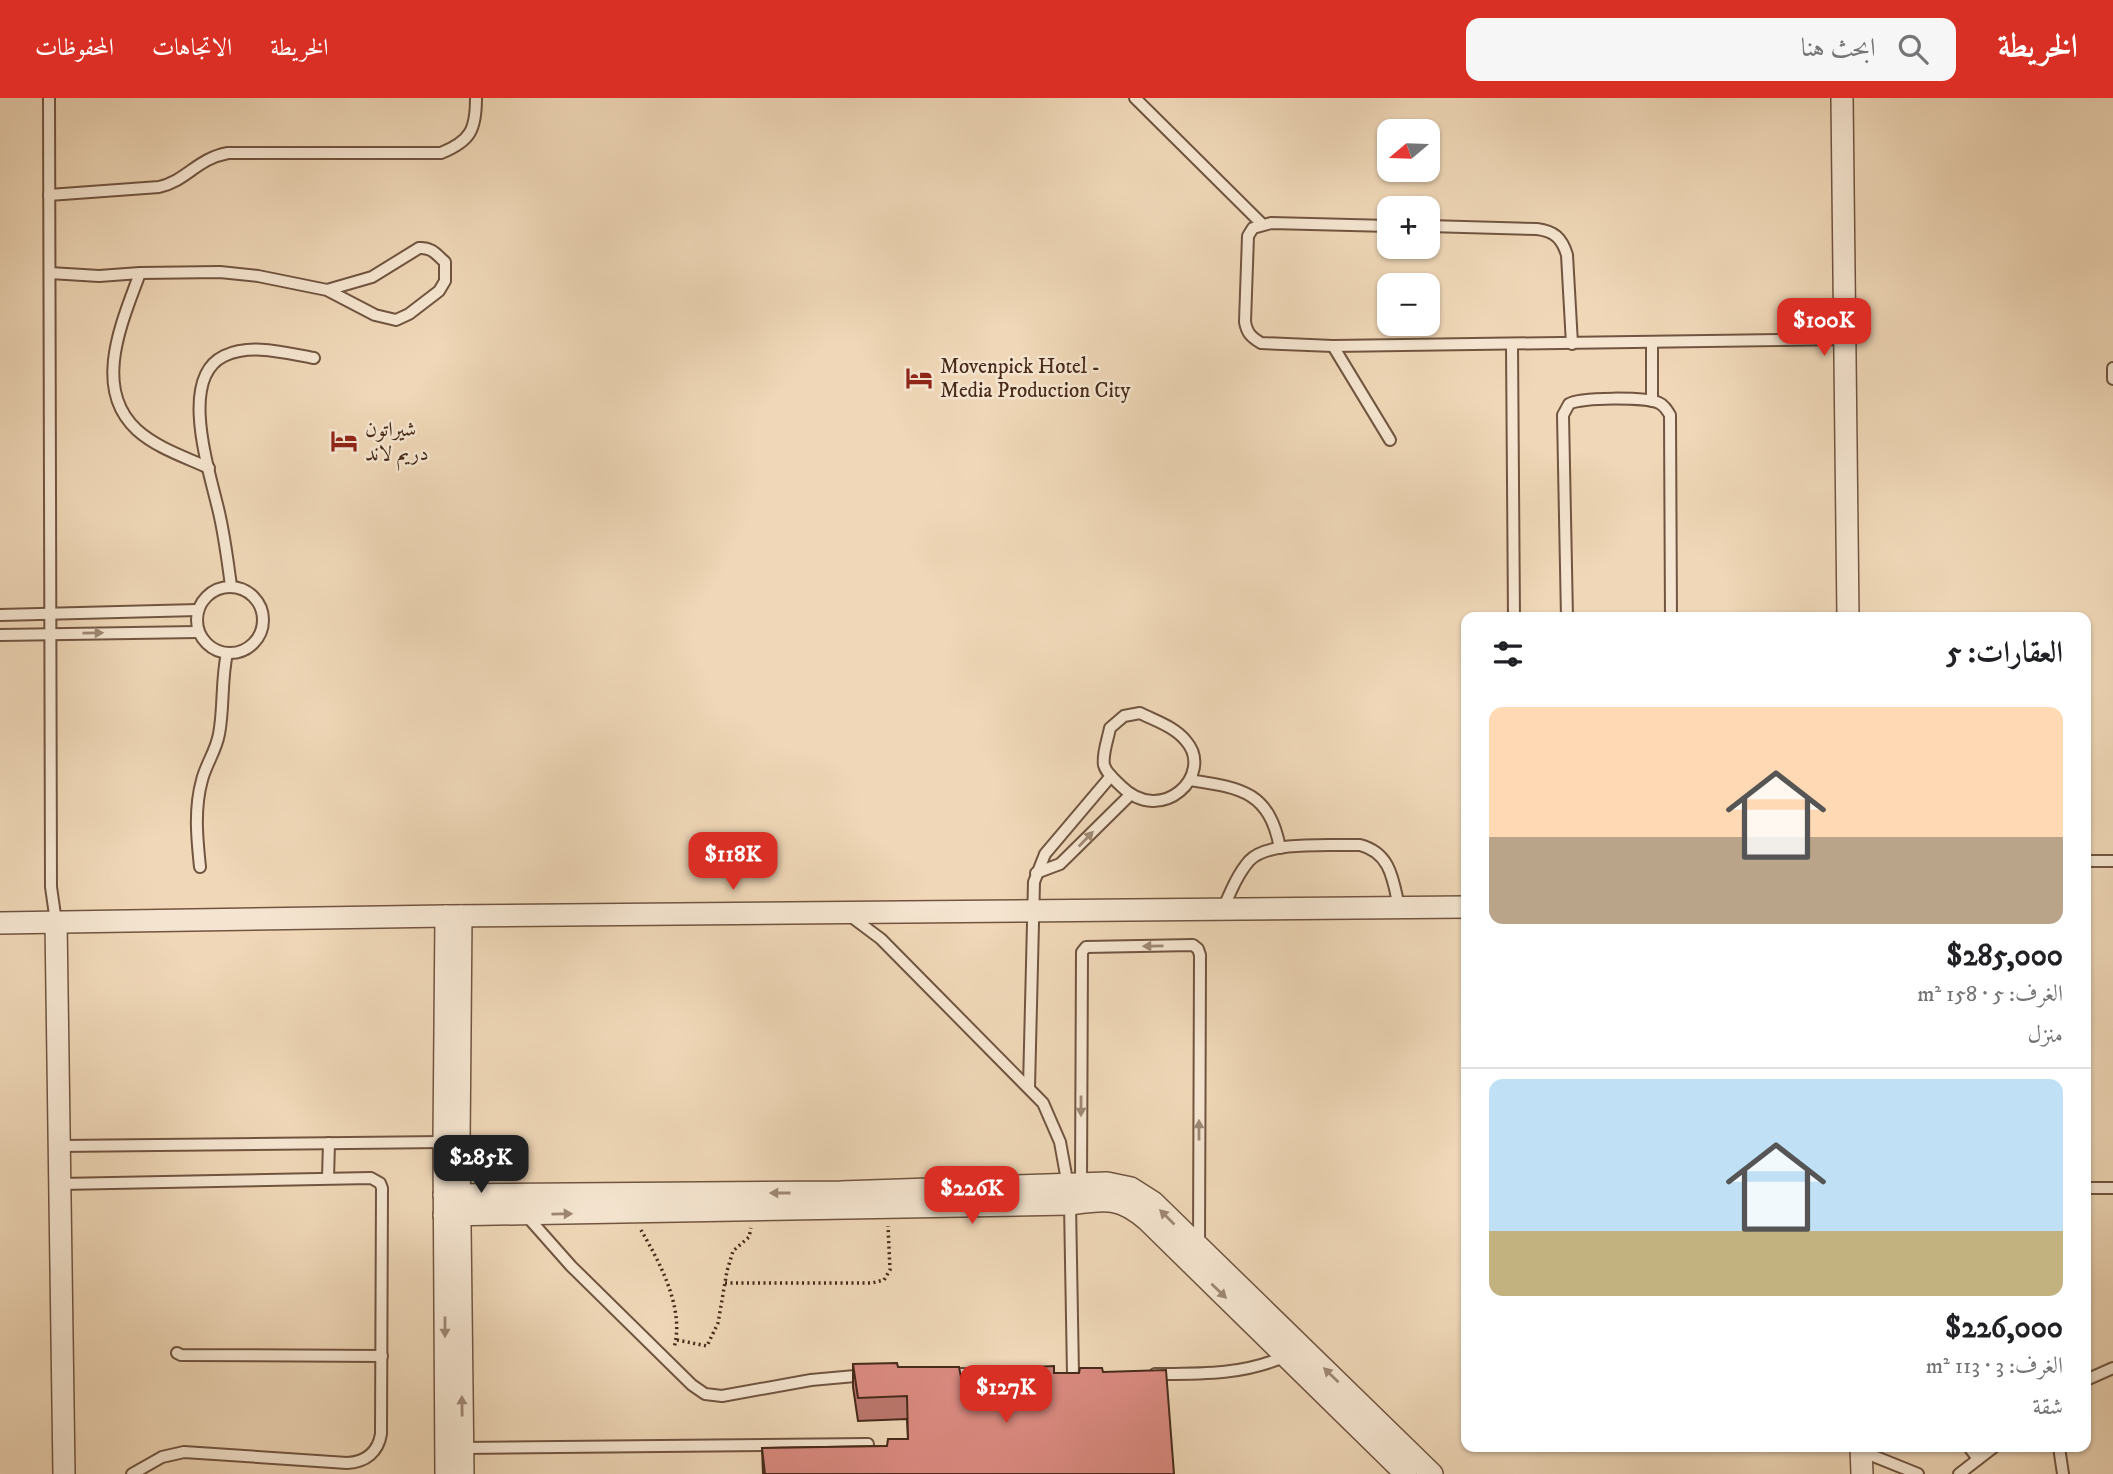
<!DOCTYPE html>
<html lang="ar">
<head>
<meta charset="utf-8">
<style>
	:root { --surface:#fff; --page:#f6f6f6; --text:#202124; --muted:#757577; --line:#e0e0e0; --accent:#d93025 }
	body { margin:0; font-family:"IM FELL DW Pica",Amiri,serif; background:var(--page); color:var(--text); direction:rtl; height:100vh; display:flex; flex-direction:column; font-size:26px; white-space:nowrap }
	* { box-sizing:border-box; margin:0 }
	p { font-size:23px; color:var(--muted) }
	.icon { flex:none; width:38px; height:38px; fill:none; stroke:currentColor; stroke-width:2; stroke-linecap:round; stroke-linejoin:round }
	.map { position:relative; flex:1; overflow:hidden; direction:ltr }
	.details { position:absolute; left:1461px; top:514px; width:630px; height:840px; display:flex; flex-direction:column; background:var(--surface); border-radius:14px; box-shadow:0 2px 5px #0004; direction:rtl }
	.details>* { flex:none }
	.needle { width:46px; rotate:251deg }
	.tools { position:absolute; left:1377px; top:21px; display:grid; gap:14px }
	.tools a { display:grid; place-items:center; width:63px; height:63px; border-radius:14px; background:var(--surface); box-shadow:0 2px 5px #0004; font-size:35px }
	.price { position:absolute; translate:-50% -60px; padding:0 16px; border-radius:14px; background:var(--accent); color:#fff; font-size:23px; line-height:46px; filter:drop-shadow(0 2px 4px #0008) }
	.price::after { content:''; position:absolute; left:50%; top:42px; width:21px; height:16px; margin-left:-10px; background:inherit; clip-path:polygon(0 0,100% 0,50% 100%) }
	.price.selected { background:#222; color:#fff }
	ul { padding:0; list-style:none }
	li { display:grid; align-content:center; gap:14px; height:371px; padding:0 28px }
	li+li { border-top:2px solid var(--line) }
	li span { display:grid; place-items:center; height:217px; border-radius:14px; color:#555 }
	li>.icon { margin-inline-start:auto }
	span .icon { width:126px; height:126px; fill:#fffc; stroke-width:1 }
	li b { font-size:30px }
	h2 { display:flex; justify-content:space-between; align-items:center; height:84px; padding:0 28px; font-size:30px }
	header { display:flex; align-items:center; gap:42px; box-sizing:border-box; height:98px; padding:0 35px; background:var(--accent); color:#fff }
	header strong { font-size:33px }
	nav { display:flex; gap:38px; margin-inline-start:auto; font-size:24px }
	.search { width:490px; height:63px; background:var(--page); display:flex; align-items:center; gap:18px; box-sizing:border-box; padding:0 24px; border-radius:14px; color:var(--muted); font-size:26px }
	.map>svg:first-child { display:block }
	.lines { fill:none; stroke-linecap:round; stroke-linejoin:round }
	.service-casing { stroke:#715540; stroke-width:14 }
	.minor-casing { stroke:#715540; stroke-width:24 }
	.path { stroke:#472a19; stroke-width:3.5; stroke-dasharray:2 3.5; stroke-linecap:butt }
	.service { stroke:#f5e5d0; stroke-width:10 }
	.minor { stroke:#f5e5d0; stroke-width:21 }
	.wall { fill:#bb776e; stroke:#472a19; stroke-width:2 }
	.building { fill:#da8a80; stroke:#472a19; stroke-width:2 }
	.oneway { fill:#9e8874 }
	.labels { text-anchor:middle; stroke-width:5; stroke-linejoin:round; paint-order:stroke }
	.poi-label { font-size:21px; fill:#472a19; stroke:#f5e5d0; text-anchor:start }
</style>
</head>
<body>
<header>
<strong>الخريطة</strong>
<div class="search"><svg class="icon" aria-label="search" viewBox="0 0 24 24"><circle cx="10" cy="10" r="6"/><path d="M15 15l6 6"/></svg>ابحث هنا</div>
<nav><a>الخريطة</a><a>الاتجاهات</a><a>المحفوظات</a></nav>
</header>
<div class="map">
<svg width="2113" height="1376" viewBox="0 0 2113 1376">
	<rect width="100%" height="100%" fill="#efd7b7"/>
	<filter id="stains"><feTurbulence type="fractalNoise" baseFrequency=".00286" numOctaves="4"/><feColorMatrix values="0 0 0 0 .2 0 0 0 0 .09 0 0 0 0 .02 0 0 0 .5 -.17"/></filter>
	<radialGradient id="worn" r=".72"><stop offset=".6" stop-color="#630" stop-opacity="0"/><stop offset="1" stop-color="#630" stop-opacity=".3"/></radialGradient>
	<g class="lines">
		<g class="service-casing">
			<g id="service">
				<polyline points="49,0 51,789 56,824"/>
				<polyline points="1135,0 1262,126"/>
				<path d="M49,97L159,89C188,82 196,61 228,55H441C471,43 476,31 476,0"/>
				<path d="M1390,128L1271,125L1253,130L1248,138L1245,224C1247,235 1251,239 1261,245L1333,248L1845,241"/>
				<path d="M1428,128L1537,131C1554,133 1562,140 1567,157L1572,246"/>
				<path d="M50,175L99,178L140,175L220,174L258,178L327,192L375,217L396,222L409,216L439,193L445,183V164C436,156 431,149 419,150L372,179L327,192"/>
				<path d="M140,175C123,222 91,290 137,332C157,350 185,359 209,370"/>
				<polyline points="1512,247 1514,520"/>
				<polyline points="1333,248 1390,342"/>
				<polyline points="2113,270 2113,281"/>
				<polyline points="1652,303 1652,244"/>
				<path d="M231,488C228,465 225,442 220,419C212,380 176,281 224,258C251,245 285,255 314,260"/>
				<circle cx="230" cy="522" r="33"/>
				<polyline points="0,517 198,512"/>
				<path d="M1567,520L1563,317L1569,306C1579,299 1647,299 1659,305C1664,307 1667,312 1670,317L1671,520"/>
				<polyline points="0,537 198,534"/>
				<path d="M1140,615C1156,623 1175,629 1186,643C1215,676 1162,729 1121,688C1115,682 1106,675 1104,667C1102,656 1108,641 1110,630L1124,618Z"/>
				<path d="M1190,682C1241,690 1269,693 1280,750"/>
				<polyline points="2086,763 2113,763"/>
				<path d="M200,769C197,740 194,711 202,682C206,666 216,653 219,636C224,610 221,583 227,555"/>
				<polyline points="1036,775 1060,766 1130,697"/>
				<path d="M1223,811C1230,795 1237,777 1249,763C1268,742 1332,748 1360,747C1391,755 1393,782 1399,809"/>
				<polyline points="849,817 881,841 1043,1005 1060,1044 1068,1088"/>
				<polyline points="1029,989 1034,784 1045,756 1111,678"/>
				<polyline points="59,1048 444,1044"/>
				<polyline points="328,1080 329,1045"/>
				<path d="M60,1086L371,1080L380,1085L382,1090L381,1336C378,1354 366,1364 347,1365L184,1354L162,1359L132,1376"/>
				<polyline points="1081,1087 1082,854 1086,849 1193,847 1198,851 1200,857 1199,1147"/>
				<polyline points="2086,1090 2113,1090"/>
				<polyline points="1070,1106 1073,1276"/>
				<polyline points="525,1116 571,1168 692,1287 705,1296 722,1298 811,1282 866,1277"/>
				<polyline points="177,1255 181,1257 382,1258"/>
				<polyline points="949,1276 1045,1276"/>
				<path d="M1155,1276C1201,1276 1243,1277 1286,1258"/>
				<polyline points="2086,1282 2113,1270"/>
				<polyline points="1969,1349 1978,1361"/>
				<polyline points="2059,1349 2063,1376"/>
				<polyline points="462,1350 868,1346"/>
				<polyline points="1861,1353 1918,1376"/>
				<polyline points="1959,1376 1994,1349"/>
			</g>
		</g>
		<g class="minor-casing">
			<g id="minor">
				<polyline points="1842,0 1848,520"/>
				<polyline points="461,818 459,1045 463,1376"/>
				<polyline points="56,824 64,1376"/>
				<polyline points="0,825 446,818 1466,809"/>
				<polyline points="444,1097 841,1094 1107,1085 1131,1090 1153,1104 1432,1376"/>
				<path d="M444,1117L1070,1106C1105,1101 1120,1098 1147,1122L1406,1376"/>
				<polyline points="1861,1349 1862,1376"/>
				<polyline points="446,1376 444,1044 446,818"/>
			</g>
		</g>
		<g class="path">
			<path d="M641,1132C660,1165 685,1211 674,1250"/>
			<polyline points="725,1185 872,1185 884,1182 890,1172 888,1128"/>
			<polyline points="677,1242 707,1248 718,1225 727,1173 733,1153 749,1139 751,1130"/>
		</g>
		<use href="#service" class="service"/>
		<use href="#minor" class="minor"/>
	</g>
	<polygon class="wall" points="853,1266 898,1269 961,1279 1103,1274 1174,1376 763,1376 762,1350 887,1348 908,1341 907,1321 858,1323 853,1289"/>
	<polygon class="building" points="897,1265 898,1269 959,1269 961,1279 1032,1276 1032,1269 1054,1268 1054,1275 1079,1275 1080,1270 1102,1270 1103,1274 1166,1272 1174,1376 765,1376 762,1350 887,1348 888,1341 908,1341 907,1298 858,1300 853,1266"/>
	<defs><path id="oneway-solid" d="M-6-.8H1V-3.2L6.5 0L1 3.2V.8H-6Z" transform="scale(1.75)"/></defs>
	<g class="oneway">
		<use href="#oneway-solid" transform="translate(93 535) rotate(-1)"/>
		<use href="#oneway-solid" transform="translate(1086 741) rotate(-46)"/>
		<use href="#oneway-solid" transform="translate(1153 848) rotate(179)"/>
		<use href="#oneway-solid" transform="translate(1081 1008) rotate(90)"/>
		<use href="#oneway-solid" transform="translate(1199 1032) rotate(-90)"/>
		<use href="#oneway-solid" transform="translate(780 1095) rotate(180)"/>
		<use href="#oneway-solid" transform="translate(562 1116) rotate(-1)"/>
		<use href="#oneway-solid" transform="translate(1167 1119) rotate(-135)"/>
		<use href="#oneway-solid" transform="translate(1219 1193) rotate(44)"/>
		<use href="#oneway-solid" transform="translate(445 1229) rotate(90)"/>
		<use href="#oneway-solid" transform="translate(1331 1277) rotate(-136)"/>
		<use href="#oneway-solid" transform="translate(462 1308) rotate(-91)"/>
	</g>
	<defs>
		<g id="hotel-bare" transform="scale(2.1)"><path d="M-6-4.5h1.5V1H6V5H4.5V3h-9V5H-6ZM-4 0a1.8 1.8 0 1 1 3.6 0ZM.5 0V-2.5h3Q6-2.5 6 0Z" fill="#8f2418" stroke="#f5e5d0" stroke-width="2.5" paint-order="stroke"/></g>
	</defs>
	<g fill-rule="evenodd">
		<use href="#hotel-bare" x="919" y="280"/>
		<use href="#hotel-bare" x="344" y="343"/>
	</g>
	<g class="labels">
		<g class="poi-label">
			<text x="940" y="275">Movenpick Hotel -<tspan x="940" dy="24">Media Production City</tspan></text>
			<text x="365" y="338">شيراتون<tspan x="365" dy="24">دريم لاند</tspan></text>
		</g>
	</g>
	<rect width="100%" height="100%" filter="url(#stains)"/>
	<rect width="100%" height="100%" fill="url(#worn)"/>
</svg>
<div class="tools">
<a><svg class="needle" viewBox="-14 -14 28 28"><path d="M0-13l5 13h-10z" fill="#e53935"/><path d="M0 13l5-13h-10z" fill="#757577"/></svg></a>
<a>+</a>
<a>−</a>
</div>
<b class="price" style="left:1824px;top:260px">$100K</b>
<b class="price" style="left:733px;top:794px">$118K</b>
<b class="price selected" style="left:481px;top:1097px">$285K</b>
<b class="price" style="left:972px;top:1128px">$226K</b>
<b class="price" style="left:1006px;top:1327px">$127K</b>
<section class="details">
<h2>العقارات: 5<svg class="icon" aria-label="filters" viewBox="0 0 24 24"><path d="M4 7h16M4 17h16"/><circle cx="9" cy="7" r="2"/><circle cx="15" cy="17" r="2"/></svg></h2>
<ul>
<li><span style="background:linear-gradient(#ffd9b3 60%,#b9a48a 0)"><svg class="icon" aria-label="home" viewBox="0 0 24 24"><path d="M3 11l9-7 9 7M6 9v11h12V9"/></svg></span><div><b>$285,000</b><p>الغرف: 5 · 158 m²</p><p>منزل</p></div></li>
<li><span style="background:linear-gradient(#bfe0f5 70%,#c2b280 0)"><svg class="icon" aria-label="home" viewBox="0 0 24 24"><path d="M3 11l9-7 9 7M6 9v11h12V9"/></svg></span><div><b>$226,000</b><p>الغرف: 3 · 113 m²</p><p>شقة</p></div></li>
</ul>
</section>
</div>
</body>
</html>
